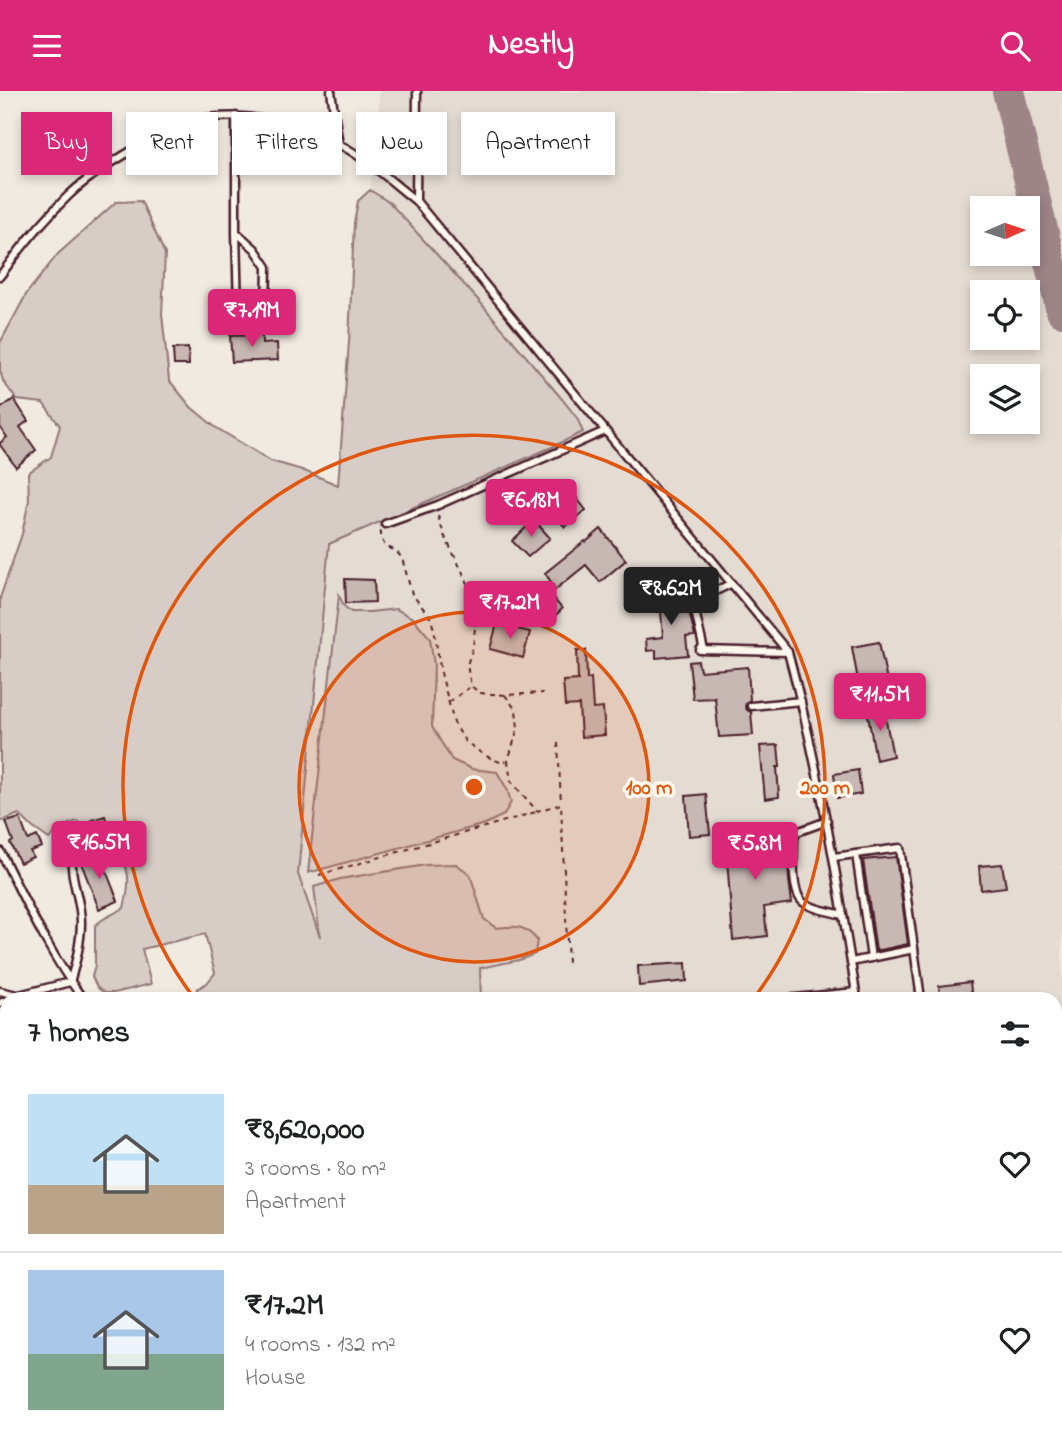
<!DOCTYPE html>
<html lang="en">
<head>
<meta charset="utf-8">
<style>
	:root { --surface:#fff; --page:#f6f6f6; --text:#202124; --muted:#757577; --line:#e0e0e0; --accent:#db2777 }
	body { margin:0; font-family:"Indie Flower",sans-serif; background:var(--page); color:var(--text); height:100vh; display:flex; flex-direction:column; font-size:26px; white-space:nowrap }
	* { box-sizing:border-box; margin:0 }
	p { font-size:23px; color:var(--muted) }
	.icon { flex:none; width:38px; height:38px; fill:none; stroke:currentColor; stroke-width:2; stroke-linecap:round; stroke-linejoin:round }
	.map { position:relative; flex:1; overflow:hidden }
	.panel { position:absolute; left:0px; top:901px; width:1062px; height:450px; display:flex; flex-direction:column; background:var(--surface); border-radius:21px 21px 0 0; box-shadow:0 4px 10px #0003 }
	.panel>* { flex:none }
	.guide { position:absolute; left:21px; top:21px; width:700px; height:63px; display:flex; gap:14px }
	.needle { width:46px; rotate:87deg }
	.controls { position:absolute; left:970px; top:105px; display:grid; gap:14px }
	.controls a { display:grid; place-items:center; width:70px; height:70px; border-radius:0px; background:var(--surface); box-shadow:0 4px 10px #0003; font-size:35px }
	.price { position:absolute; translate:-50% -60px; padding:0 16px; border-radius:7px; background:var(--accent); color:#fff; font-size:23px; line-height:46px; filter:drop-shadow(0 2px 4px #0008) }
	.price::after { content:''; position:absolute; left:50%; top:42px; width:21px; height:16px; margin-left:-10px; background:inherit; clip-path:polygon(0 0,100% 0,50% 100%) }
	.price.selected { background:#222; color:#fff }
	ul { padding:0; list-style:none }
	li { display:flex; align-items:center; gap:21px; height:175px; padding:0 28px }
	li+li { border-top:2px solid var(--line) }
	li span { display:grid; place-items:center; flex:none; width:196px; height:140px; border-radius:0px; color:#555 }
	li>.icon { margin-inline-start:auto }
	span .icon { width:84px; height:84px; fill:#fffc; stroke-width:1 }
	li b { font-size:30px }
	h2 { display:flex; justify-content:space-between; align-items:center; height:84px; padding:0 28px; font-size:30px }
	.pill { padding:0 24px; border-radius:0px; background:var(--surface); box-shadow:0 4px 10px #0003; font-size:24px; line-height:63px }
	.pill.selected { background:var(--accent); color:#fff }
	header { display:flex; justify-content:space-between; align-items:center; height:91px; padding:0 28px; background:var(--accent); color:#fff; font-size:32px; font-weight:700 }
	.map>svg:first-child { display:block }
	.built { fill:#e4dbd2; fill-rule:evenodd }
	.grass { fill:#d8ccc6; stroke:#917678; stroke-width:2 }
	.forest { fill:url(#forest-firs); stroke:#917678; stroke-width:2 }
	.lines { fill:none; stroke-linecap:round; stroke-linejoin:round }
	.taxiway { stroke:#9d8486; stroke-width:32 }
	.building { fill:#c8b8b3; stroke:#4a1f2b; stroke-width:2 }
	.service-casing { stroke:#4a1f2b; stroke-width:11 }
	.path { stroke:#4a1f2b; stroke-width:2; stroke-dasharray:5 5; stroke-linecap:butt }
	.service { stroke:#fbf7ec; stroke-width:6 }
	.ring { fill:none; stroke:#e0560e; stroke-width:3.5 }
	.centre { fill:#e0560e; stroke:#fbf7ec; stroke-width:3.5 }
	.ring-label { font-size:21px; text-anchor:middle; font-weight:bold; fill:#e0560e; stroke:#fbf7ec; stroke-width:7; stroke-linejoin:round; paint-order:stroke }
</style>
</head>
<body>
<header><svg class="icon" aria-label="menu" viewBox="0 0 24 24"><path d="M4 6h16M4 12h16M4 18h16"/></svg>Nestly<svg class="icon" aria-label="search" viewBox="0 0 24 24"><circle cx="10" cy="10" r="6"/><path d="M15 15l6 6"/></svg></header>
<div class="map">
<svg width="1062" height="1350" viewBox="0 0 1062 1350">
	<defs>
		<pattern id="forest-firs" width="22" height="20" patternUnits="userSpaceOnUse" patternTransform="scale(1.75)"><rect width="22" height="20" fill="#d8ccc6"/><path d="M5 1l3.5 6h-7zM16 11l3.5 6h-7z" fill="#bbafaa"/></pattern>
	</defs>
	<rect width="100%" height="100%" fill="#f0eae0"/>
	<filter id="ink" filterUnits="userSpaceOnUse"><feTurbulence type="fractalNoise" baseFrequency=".0143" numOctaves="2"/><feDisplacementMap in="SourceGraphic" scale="14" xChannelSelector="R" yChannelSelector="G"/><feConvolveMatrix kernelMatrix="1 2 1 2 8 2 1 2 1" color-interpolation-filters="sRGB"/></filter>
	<g filter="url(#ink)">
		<path class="built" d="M380,0H1062V1350H559L556,1344H1055V908H349L328,874L298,783L328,452L338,394L349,251L354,132L358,110L370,99ZM982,117H1027V163H982ZM982,201H1027V247H982ZM982,285H1027V331H982Z"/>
		<g class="grass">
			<path d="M370,99L390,112L480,211L562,308L577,327L583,341L552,356L329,453L298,783L320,846L314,796L340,788L426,774L456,773L470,783L484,828L496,837C516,835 523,833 537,849L535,863L519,869L480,877L481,908H194L197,898L207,892L215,882L205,843L142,858L151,893L114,902H104L97,896L92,886L95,874V835C101,827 116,822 124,817C135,772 125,766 86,749L85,736L77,730L63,735L49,748L32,736L19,723L0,731V507L22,443L29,409L28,382L51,366L60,335L43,312L17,309L3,290L0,279V252L27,202L58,163L116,111L141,110L165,163L162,223L169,289L191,316L215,336L271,370L302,379L338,394L349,251L354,132L358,110Z"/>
			<polygon points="339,504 344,515 351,521 370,521 396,518 413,527 430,547 434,574 432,636 452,669 472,678 497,681 507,698 511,711 504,724 485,733 308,782"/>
			<polygon points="377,1344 773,1344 769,1350 385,1350"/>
		</g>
		<polygon class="forest" points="0,1167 7,1175 7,1344 292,1344 291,1348 292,1350 0,1350"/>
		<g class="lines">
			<polyline class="taxiway" points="1008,0 1062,220"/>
		</g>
		<g class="building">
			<polygon points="262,244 262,253 277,252 278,269 232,271 230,245"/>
			<polygon points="188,257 189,274 174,274 173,258"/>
			<polygon points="14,308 28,330 20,336 36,359 16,376 0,354 0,352 7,346 0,336 0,318"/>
			<polygon points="568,396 586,419 565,436 546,415"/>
			<polygon points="534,429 550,447 528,466 512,450"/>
			<polygon points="601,438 626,469 600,491 586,474 550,503 562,518 545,535 527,515 551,491 545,482 585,450 586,451"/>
			<polygon points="345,488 374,489 375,511 346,512"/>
			<polygon points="674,495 676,522 689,520 695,545 686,546 688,564 656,567 656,559 647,560 646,548 663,546 660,509 656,510 655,498"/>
			<polygon points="497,533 530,541 523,567 490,558"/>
			<polygon points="879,551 888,595 860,601 852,556"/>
			<polygon points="577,559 586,559 587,588 591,587 593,618 603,617 605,644 581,646 579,614 565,615 563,590 578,589"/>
			<polygon points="698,570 700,580 748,576 750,609 747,611 745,615 747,619 751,621 753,644 719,646 715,607 693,608 689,571"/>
			<polygon points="883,615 893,665 876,669 867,618"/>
			<polygon points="778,654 780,676 777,676 779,706 765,708 760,655"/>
			<polygon points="858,679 861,703 837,707 834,683"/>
			<polygon points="706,703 710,743 689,745 686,705"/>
			<polygon points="105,725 111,745 97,749 92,729"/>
			<polygon points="20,727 28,749 37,745 42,756 30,760 33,766 20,772 10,752 13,750 6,731"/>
			<polygon points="749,738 750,752 787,749 789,789 792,812 764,816 767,845 733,849 725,740"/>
			<polygon points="99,762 118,810 99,818 80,769"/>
			<polygon points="896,766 908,853 876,860 863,769"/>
			<polygon points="1002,773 1006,796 981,799 979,775"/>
			<polygon points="686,872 687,890 639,895 638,875"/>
			<polygon points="970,891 972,908 940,908 939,895"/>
		</g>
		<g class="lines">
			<g class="service-casing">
				<g id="service">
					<polyline points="331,0 339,54"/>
					<polyline points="416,110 417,0"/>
					<polyline points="236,141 255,158 267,176 266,216 256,224 242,224 238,218 236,141 236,25"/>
					<path d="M0,185C21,156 43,129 69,104C90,84 117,68 143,53C159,44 178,32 196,29C246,19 299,32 344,56C370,70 393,92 416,110L788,561C819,675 838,792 857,908"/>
					<polyline points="385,433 438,414 605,340"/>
					<polyline points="730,493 693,511 703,555 700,559 788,561"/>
					<polyline points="751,615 801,610"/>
					<path d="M827,730L797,741L794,747C794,763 791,797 801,809C807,817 832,821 843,824"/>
					<path d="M0,760C25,810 49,862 83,908"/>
					<polyline points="856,763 871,867"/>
					<polyline points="834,766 900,757 921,908"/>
					<polyline points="851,871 914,858"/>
					<polyline points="0,900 17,904"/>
					<path d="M9,908L19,904L70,891C76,872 81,851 81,831C81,800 61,776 80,745"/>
					<polyline points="785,908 856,901"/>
					<polyline points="0,912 7,909"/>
					<polyline points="1055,942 1062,939"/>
					<polyline points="0,947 7,956"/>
					<polyline points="1055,1021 1062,1024"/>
					<polyline points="0,1088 7,1084"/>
					<polyline points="1055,1211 1062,1210"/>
					<polyline points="354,1344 362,1350"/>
					<polyline points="785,1350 788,1344"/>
				</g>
			</g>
			<g class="path">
				<polyline points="438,425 444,444 467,490 471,510 475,537 473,556 467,574 471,595 480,602 505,604 543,602"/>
				<polyline points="381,440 381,447 385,455 396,460 402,467 412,503 430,526 434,538 441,582 454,632 465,650 484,664 502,672 506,670"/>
				<polyline points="505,604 516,619 518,637 508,670 511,690 537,720 561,713 568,873"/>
				<polyline points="449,611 470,596"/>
				<polyline points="558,652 561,712"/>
				<polyline points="319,784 536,721"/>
			</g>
			<use href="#service" class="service"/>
		</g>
	</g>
	<circle cx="474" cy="696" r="175" fill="#e0560e" fill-opacity=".12"/>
	<g class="ring">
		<circle cx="474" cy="696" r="175"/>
		<path d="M194 907A351 351 0 1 1 754 907"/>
	</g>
	<circle cx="474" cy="696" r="10" class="centre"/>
	<g class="ring-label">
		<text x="649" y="703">100 m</text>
		<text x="825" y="703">200 m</text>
	</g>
</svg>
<div class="controls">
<a><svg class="needle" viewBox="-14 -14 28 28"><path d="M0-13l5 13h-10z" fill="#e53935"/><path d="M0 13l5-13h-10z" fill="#757577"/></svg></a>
<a><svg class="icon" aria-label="locate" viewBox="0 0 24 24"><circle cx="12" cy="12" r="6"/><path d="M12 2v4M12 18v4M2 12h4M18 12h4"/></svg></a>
<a><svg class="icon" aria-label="layers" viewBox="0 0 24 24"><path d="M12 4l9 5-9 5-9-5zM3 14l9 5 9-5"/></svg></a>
</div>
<b class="price" style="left:252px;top:258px">₹7.19M</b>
<b class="price" style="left:531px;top:448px">₹6.18M</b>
<b class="price selected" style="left:671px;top:536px">₹8.62M</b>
<b class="price" style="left:510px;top:550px">₹17.2M</b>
<b class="price" style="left:880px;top:642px">₹11.5M</b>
<b class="price" style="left:99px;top:790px">₹16.5M</b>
<b class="price" style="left:755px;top:791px">₹5.8M</b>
<div class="guide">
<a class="pill selected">Buy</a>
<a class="pill">Rent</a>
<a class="pill">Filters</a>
<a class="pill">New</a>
<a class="pill">Apartment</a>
</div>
<section class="panel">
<h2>7 homes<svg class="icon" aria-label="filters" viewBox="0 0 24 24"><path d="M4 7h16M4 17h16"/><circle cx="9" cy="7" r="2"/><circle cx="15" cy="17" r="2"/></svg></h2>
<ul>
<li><span style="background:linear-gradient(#bfe0f5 65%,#b9a48a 0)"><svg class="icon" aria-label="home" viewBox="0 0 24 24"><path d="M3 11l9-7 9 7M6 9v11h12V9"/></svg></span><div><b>₹8,620,000</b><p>3 rooms · 80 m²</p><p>Apartment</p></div><svg class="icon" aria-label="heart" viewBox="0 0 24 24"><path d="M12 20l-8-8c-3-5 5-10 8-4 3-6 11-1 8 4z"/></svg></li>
<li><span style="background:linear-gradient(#a9c7e8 60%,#7fa58c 0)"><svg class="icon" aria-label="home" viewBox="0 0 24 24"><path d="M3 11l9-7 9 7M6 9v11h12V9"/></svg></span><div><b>₹17.2M</b><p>4 rooms · 132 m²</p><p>House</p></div><svg class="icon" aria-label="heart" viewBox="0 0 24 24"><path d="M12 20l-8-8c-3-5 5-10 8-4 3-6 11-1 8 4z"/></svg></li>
</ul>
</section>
</div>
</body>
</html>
